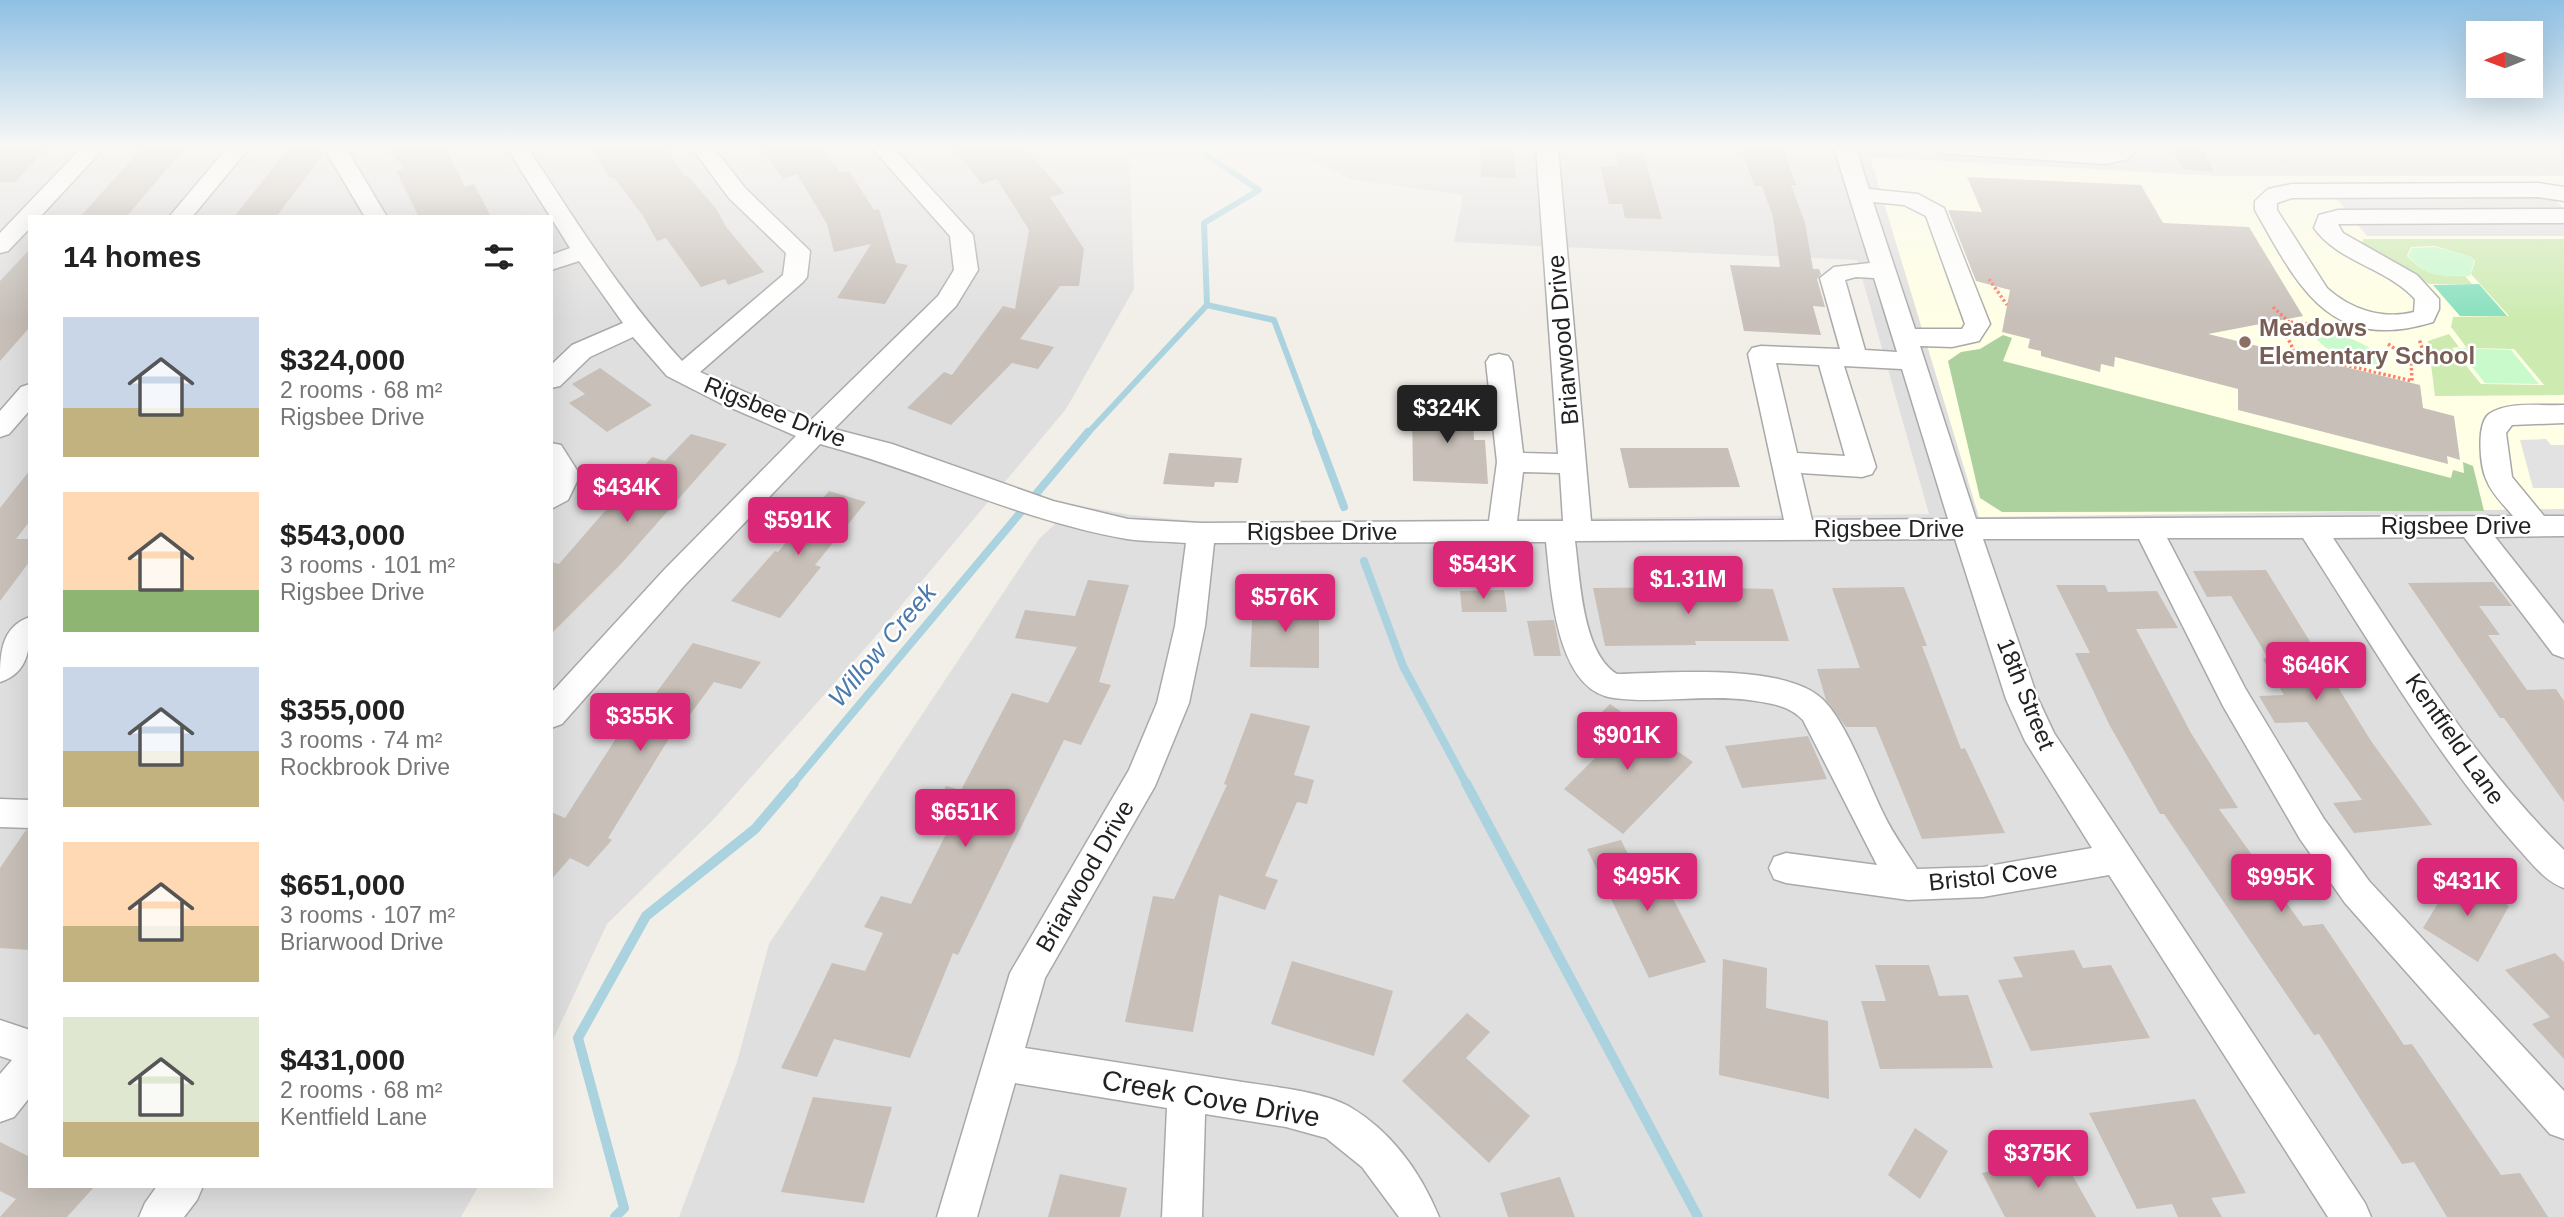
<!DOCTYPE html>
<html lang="en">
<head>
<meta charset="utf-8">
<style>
	:root { --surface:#fff; --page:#f6f6f6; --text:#222; --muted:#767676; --accent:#db2777 }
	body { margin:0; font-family:Arial,sans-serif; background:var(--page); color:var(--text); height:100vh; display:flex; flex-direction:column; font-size:26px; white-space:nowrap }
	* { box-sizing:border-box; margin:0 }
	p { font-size:23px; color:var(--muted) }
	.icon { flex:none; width:38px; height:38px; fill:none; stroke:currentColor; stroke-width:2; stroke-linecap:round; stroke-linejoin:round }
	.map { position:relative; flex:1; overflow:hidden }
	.details { position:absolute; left:28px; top:215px; width:525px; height:973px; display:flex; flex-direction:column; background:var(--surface); border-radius:0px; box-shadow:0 7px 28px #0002 }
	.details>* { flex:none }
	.needle { width:46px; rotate:269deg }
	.tools { position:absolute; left:2466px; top:21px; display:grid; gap:14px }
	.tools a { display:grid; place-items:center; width:77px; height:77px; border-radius:0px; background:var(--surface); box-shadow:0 7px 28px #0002; font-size:35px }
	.price { position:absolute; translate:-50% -60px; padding:0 16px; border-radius:7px; background:var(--accent); color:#fff; font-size:23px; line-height:46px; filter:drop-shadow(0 2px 4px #0008) }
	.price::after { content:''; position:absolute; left:50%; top:42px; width:21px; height:16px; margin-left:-10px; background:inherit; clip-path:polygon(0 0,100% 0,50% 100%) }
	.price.current { background:#222; color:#fff }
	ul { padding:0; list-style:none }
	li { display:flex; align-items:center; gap:21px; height:175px; padding:0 35px }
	li span { display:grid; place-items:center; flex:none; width:196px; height:140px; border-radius:0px; color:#555 }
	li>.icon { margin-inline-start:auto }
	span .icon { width:84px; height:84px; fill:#fffc; stroke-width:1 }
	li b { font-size:30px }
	h2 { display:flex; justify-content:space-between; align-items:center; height:84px; padding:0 35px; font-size:30px }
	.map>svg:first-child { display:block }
	.residential { fill:#e0dfdf }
	.education { fill:#ffffe5 }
	.grass { fill:#cdebb0 }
	.forest { fill:#add19e }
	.park { fill:#c8facc }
	.pitch { fill:#88e0be }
	.parking { fill:#e2e2e2 }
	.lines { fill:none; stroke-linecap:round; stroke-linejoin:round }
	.stream-far2 { stroke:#aad3df; stroke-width:6 }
	.stream-far1 { stroke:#aad3df; stroke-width:8 }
	.stream { stroke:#aad3df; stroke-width:10 }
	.building { fill:#c7bfb8 }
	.minor-casing { stroke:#a9a9a9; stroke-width:3 }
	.path { stroke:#fa8072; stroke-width:3.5; stroke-dasharray:2.5 2.5; stroke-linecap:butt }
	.minor { fill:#fff; fill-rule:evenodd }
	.education-dot { fill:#8d6e63; stroke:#fff; stroke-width:2.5 }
	.labels { text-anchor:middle; stroke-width:5; stroke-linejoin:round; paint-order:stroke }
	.education-label { font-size:24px; font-weight:bold; fill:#785e54; stroke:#fff; text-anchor:start }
	.street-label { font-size:24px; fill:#222; stroke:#fff }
	.water-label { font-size:26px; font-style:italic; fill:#4a7aab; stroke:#fff }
	.near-street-label { font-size:28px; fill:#222; stroke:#fff }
</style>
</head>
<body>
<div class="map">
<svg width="2564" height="1217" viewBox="0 0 2564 1217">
	<rect width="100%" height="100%" fill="#f2efe9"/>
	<g class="residential">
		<polygon points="0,148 1112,148 1130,165 1134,289 1066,409 869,644 713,820 607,924 551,1044 551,217 30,217 30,1186 478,1187 461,1217 0,1217"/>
		<polygon points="1284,148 2564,148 2564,1217 679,1217 737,1062 769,944 1039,539 1075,505 1132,515 1206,522 1929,514 1857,260 1454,242 1463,195 1350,179"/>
	</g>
	<polygon class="education" points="1870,157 2220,176 2564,176 2564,509 1979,517"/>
	<path class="grass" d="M2363,239H2564V395L2435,396L2428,341L2449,334L2459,347L2452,348L2481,384L2544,385L2514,349L2467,348L2451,327L2453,317L2509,316L2471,274L2475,261L2471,257L2435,246L2411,247L2407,256C2427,277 2437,275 2465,276L2472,284H2429L2362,244Z"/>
	<polygon class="forest" points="2003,335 2012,338 2003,361 2451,478 2453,470 2464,473 2463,462 2473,466 2484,511 2002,512 1980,498 1948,361 1961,352 1980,349"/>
	<g class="park">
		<path d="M2436,247L2471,257L2474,261L2470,276C2441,275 2429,279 2408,256L2412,248Z"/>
		<path d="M2323,333C2339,332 2373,345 2381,359L2380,364C2366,369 2322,351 2316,337Z"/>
		<polygon points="2457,348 2511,350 2539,384 2485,383"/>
	</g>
	<polygon class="pitch" points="2479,284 2507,316 2460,316 2433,285"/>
	<g class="parking">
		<polygon points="2336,198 2554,199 2564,209 2564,236 2367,236"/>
		<polygon points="2546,439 2551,445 2564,445 2564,488 2533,488 2520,440"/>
	</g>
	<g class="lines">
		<g class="stream-far2">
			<polyline points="1207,305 1274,320 1317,434"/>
			<polyline points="1087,434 1207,305 1204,223 1259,190 1196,148"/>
		</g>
		<g class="stream-far1">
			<polyline points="1316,432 1344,507"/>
			<polyline points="1364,561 1403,666 1467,785"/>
			<polyline points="792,785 1088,432"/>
		</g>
		<g class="stream">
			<polyline points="1466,783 1698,1217"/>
			<polyline points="615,1217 624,1208 578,1038 646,916 755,829 794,783"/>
		</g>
	</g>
	<g class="building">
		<polygon points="0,148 47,148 15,182 0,182"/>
		<polygon points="142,148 185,148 126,217 80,217"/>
		<polygon points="289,148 322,148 324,153 276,217 234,217"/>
		<polygon points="387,148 446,148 465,187 474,184 491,217 419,217 396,171 404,168"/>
		<polygon points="592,148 666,148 685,177 688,176 717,210 726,227 764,272 728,285 725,279 701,287 666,238 657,241 643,216 614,177 610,178"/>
		<polygon points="761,148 822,148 841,173 849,171 874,210 879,209 896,263 908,265 885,304 837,298 871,244 834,252 827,224 797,174 783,179"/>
		<polygon points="953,148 1025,148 1064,193 1050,197 1084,249 1079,286 1060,286 1020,339 1054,347 1038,369 1012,363 951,425 907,408 944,372 952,375 1003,306 1015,309 1029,230 997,179 982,184"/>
		<polygon points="1480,148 1514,148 1516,178 1481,177"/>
		<polygon points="1740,148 1783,148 1796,185 1791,185 1805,223 1813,269 1819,269 1821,274 1817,279 1825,307 1813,306 1821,335 1744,331 1730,265 1780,267 1773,217 1762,186 1755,186"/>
		<polygon points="2172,148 2202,148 2214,172 2183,169"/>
		<polygon points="1615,153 1643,153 1662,219 1625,218 1622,204 1609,204 1600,166 1618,166"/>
		<polygon points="1967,177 2141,185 2163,223 2249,227 2303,316 2208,334 2420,385 2423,408 2454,416 2460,460 2447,456 2448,464 2238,410 2238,389 2115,357 2114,367 2101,364 2100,372 2041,356 2041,351 2028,348 2030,339 2002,332 2010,290 1976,281 1948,210 1982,212"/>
		<polygon points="30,249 30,327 0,361 0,281"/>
		<polygon points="600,368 652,405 607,432 569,403 585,394 572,384"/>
		<polygon points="1412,402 1472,404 1474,440 1485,440 1488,484 1413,481"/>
		<polygon points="691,434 727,444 621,564 551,634 551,562 559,564 652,457 665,461"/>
		<polygon points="1620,448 1728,448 1740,487 1629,488"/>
		<polygon points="1169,453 1242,458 1238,483 1215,482 1214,487 1163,484"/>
		<polygon points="30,470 30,521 16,539 30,539 30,561 0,601 0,508"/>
		<polygon points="829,491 866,502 815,565 821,567 780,618 731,601 775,551 778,552"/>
		<polygon points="2266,570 2371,741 2432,825 2354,833 2333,803 2362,800 2307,722 2275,723 2259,696 2284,695 2263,659 2268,658 2231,596 2207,597 2193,571"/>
		<polygon points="1088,580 1129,585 1099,682 1111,685 1081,745 1064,740 958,955 953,953 910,1058 834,1039 817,1077 781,1068 832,963 865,971 883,933 864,927 881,896 911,904 949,828 927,822 946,786 961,790 1012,693 1048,703 1077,647 1015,638 1025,610 1075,616"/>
		<polygon points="2493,582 2512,606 2479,606 2500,635 2488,635 2527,690 2556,689 2564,701 2564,802 2504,718 2500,718 2408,583"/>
		<polygon points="2056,585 2105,585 2108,592 2157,591 2178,628 2136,629 2191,733 2238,808 2219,809 2303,926 2323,924 2404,1045 2412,1044 2501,1175 2520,1173 2548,1217 2447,1217 2414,1162 2402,1164 2319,1034 2314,1035 2164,814 2160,814 2110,726 2075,653 2090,653"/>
		<polygon points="1681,587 1773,589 1789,641 1695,641 1696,645 1605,646 1593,588"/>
		<polygon points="1904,587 1927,646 1922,646 1961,749 1965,748 2005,833 1922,839 1876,727 1846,727 1826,700 1817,669 1860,668 1832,588"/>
		<polygon points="1504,590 1507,612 1462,612 1460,591"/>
		<polygon points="1253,601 1319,601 1319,668 1250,667"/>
		<polygon points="1554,620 1561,656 1534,656 1527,621"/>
		<polygon points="693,643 761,662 741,689 714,682 689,716 684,714 608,838 612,840 588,867 570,858 551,880 551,812 565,818 631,715 639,716"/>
		<polygon points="1610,704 1693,762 1623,834 1564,789 1617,736 1594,720"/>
		<polygon points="1251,713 1310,726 1294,775 1314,780 1307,804 1297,802 1265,876 1278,880 1265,910 1219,895 1193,1032 1125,1022 1153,896 1174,899 1227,785 1224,784"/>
		<polygon points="1808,736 1827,779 1742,788 1725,746"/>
		<polygon points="26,830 30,831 30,950 0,948 0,868"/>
		<polygon points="1621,840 1640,878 1659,872 1706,962 1649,978 1587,849"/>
		<polygon points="2459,876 2509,906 2478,962 2423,928 2446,890 2449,892"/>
		<polygon points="2074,950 2083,968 2111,965 2150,1038 2031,1051 1998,980 2023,977 2013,957"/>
		<polygon points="2555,953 2564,962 2564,1059 2532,1024 2550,1017 2505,970"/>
		<polygon points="1723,959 1767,968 1766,1008 1828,1021 1829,1099 1719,1075"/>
		<polygon points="1292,961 1393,991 1374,1056 1271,1024"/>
		<polygon points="1875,965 1929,965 1939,996 1968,995 1993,1068 1880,1069 1861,1001 1886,1001"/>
		<polygon points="1467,1013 1490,1032 1466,1058 1530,1116 1489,1163 1402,1081"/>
		<polygon points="813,1097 892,1107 864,1203 781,1192"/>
		<polygon points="2195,1099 2246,1193 2211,1198 2222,1217 2178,1217 2172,1204 2137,1209 2089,1113"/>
		<polygon points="1915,1128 1948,1151 1920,1199 1888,1175"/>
		<polygon points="0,1142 30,1157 30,1186 95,1186 67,1217 0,1217 16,1199 0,1191"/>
		<polygon points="2061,1155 2096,1217 2005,1217 1982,1173"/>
		<polygon points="1060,1174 1127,1188 1120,1217 1048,1217"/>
		<polygon points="1560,1177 1575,1217 1508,1217 1500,1193"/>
	</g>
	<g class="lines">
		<g class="minor-casing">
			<g id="minor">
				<polygon points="81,148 104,148 40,217 30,217 30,228 8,251 0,253 0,233"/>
				<polygon points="227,148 249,148 192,217 169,217"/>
				<polygon points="324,148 346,148 387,217 365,217"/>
				<path d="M507,148H528C576,221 622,296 682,361L783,275L786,253L729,198L692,148H714L745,188L810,251L807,277L803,282L700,372L810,421L938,296L954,270L950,236L872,148H894L973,235L978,270L956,306L834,429L892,444L1053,501L1128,519L1201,523L1489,521L1497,462L1486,362L1490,356L1499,354L1508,356L1512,362L1523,453L1558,454L1536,148H1558L1591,521L1784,520L1748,354L1752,348L1761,346L1840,349L1820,278L1834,267L1870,263L1834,148H1856L1869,189L1918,194L1944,208L1990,324L1979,341L1952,347L1920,346L1976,519L2513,516C2504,505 2492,494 2487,481C2480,468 2476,424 2489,414C2508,401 2542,406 2564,405V423L2512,425L2506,433L2512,477L2544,516H2564V536L2495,537L2564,624V658L2553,654L2464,537L2333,538C2404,644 2472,760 2564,850V888C2544,881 2531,862 2516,846C2436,756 2369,640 2303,538H2167L2245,688L2324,819L2369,881L2564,1091V1139L2550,1134L2345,903L2300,839L2223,706L2139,539H1983L2038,699L2054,733L2365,1203L2371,1217H2328L2109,875L1983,897L1908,900L1786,883L1774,879L1769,868L1774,857L1786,853L1877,865L1803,720C1789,705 1769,703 1749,700C1704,694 1657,704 1614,698C1555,691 1551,586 1546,542L1214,543L1205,626L1189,703L1155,786L1045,978L1025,1048C1096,1059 1166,1070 1236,1081C1267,1086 1323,1091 1350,1107C1392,1132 1421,1173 1439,1217H1399L1362,1167L1326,1138L1286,1127L1205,1114L1202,1217H1162L1167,1108L1015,1083L977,1217H937L1010,973L1129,770L1157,703L1175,626L1186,543C1166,541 1146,542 1127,539C1021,521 923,471 820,444L684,586L562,724L551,728V693L664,570L796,436L720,403L667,376L633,337L590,357L560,386L551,388V365L572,345L623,323L579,261L551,270V255L570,248ZM1873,202L1904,205L1926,216L1965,324L1962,329H1915ZM1856,277L1874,278L1897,352L1865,350L1845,280ZM1776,363L1819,365L1845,456L1797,453ZM1844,366L1902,369L1948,519L1812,520L1801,473L1862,477L1872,474L1876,467ZM1523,472L1560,473L1563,521H1517ZM1955,539L2006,699L2025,741L2092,848L1983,867L1917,869C1906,851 1893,834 1884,815C1868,783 1846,720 1821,698C1783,663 1666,673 1617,674C1582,653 1580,578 1575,541Z"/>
				<polygon points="1940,148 2137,148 2128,159 2106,164 1950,154 1942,153"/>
				<path d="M2538,183L2564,187V201L2538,197L2292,198L2277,203V210L2327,288C2350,309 2382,320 2414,312L2415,299C2387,268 2338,262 2314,228L2319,215L2338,210L2564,209V223L2338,224L2343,233L2417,275L2439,299V309L2433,322C2329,354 2298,286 2255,210V201L2268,189L2292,184Z"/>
				<polygon points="30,384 30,410 9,434 0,437 0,411 21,387"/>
				<polygon points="551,443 561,445 580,475 568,500 551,509"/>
				<path d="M30,617C30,644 31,672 0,682C0,656 0,627 30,617Z"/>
				<polygon points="0,799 30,800 30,828 0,827"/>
				<polygon points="0,1020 30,1030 30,1097 14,1117 0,1122 0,1074 12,1060 0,1056"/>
				<polygon points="157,1186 203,1186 197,1200 184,1217 139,1217 145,1203"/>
			</g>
		</g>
		<g class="path">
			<polyline points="1989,279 2007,305"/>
			<polyline points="2273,307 2289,322"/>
			<polyline points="2323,325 2289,322 2289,325 2282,326 2295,353 2412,381 2411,360"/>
			<polyline points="2388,344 2411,360 2426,359 2419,339"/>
			<polyline points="2341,364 2346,356"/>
		</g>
		<use href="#minor" class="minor"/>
	</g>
	<linearGradient id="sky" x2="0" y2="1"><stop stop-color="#8fc0e4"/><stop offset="0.46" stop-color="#f9f8f5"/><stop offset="1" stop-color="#f9f8f5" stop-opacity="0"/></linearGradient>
	<rect width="2564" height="319" fill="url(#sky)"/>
	<circle class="education-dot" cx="2245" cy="342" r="7"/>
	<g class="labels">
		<g class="education-label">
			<text x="2259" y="336">Meadows<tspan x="2259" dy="28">Elementary School</tspan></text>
		</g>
		<g class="street-label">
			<text transform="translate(1563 340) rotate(-95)" y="8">Briarwood Drive</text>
			<text transform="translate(775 412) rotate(22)" y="8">Rigsbee Drive</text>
			<text x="2456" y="534">Rigsbee Drive</text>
			<text x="1889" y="537">Rigsbee Drive</text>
			<text x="1322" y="540">Rigsbee Drive</text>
			<text transform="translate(2026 694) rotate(68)" y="8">18th Street</text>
			<text transform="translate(2455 739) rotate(55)" y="8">Kentfield Lane</text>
			<text transform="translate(1085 876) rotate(-60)" y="8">Briarwood Drive</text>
			<text transform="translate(1993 876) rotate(-6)" y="8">Bristol Cove</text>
		</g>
		<g class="water-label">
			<text transform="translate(882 645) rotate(-50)" y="9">Willow Creek</text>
		</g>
		<g class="near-street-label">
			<text transform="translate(1211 1098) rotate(10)" y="10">Creek Cove Drive</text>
		</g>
	</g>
</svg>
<div class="tools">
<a><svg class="needle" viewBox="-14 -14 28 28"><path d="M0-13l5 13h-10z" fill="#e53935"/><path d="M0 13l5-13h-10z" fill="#767676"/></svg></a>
</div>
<b class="price current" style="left:1447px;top:445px">$324K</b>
<b class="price" style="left:627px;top:524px">$434K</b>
<b class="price" style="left:798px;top:557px">$591K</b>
<b class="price" style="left:1483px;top:601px">$543K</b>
<b class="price" style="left:1688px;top:616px">$1.31M</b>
<b class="price" style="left:1285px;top:634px">$576K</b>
<b class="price" style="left:2316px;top:702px">$646K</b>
<b class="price" style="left:640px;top:753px">$355K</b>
<b class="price" style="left:1627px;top:772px">$901K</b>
<b class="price" style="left:965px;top:849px">$651K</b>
<b class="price" style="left:1647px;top:913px">$495K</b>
<b class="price" style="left:2281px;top:914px">$995K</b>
<b class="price" style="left:2467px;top:918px">$431K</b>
<b class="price" style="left:2038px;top:1190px">$375K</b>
<section class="details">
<h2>14 homes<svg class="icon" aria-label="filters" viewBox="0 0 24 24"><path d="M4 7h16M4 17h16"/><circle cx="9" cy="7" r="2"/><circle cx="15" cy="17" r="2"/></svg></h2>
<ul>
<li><span style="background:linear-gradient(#c9d6e8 65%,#c2b280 0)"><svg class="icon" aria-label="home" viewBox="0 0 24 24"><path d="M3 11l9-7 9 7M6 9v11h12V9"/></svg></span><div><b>$324,000</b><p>2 rooms · 68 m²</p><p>Rigsbee Drive</p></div></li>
<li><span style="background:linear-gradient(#ffd9b3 70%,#8fb573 0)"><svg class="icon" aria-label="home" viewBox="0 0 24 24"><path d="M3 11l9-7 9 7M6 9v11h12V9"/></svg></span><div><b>$543,000</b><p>3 rooms · 101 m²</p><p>Rigsbee Drive</p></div></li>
<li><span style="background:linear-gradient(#c9d6e8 60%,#c2b280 0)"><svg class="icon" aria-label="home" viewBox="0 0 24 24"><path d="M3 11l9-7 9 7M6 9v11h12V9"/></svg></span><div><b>$355,000</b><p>3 rooms · 74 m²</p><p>Rockbrook Drive</p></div></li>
<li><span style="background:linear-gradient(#ffd9b3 60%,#c2b280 0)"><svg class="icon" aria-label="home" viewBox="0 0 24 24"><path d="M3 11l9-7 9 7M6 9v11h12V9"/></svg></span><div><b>$651,000</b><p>3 rooms · 107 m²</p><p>Briarwood Drive</p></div></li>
<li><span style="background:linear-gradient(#dfe7d0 75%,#c2b280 0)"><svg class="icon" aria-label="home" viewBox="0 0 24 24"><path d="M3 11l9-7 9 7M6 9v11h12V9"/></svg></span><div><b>$431,000</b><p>2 rooms · 68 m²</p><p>Kentfield Lane</p></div></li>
</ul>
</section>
</div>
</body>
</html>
